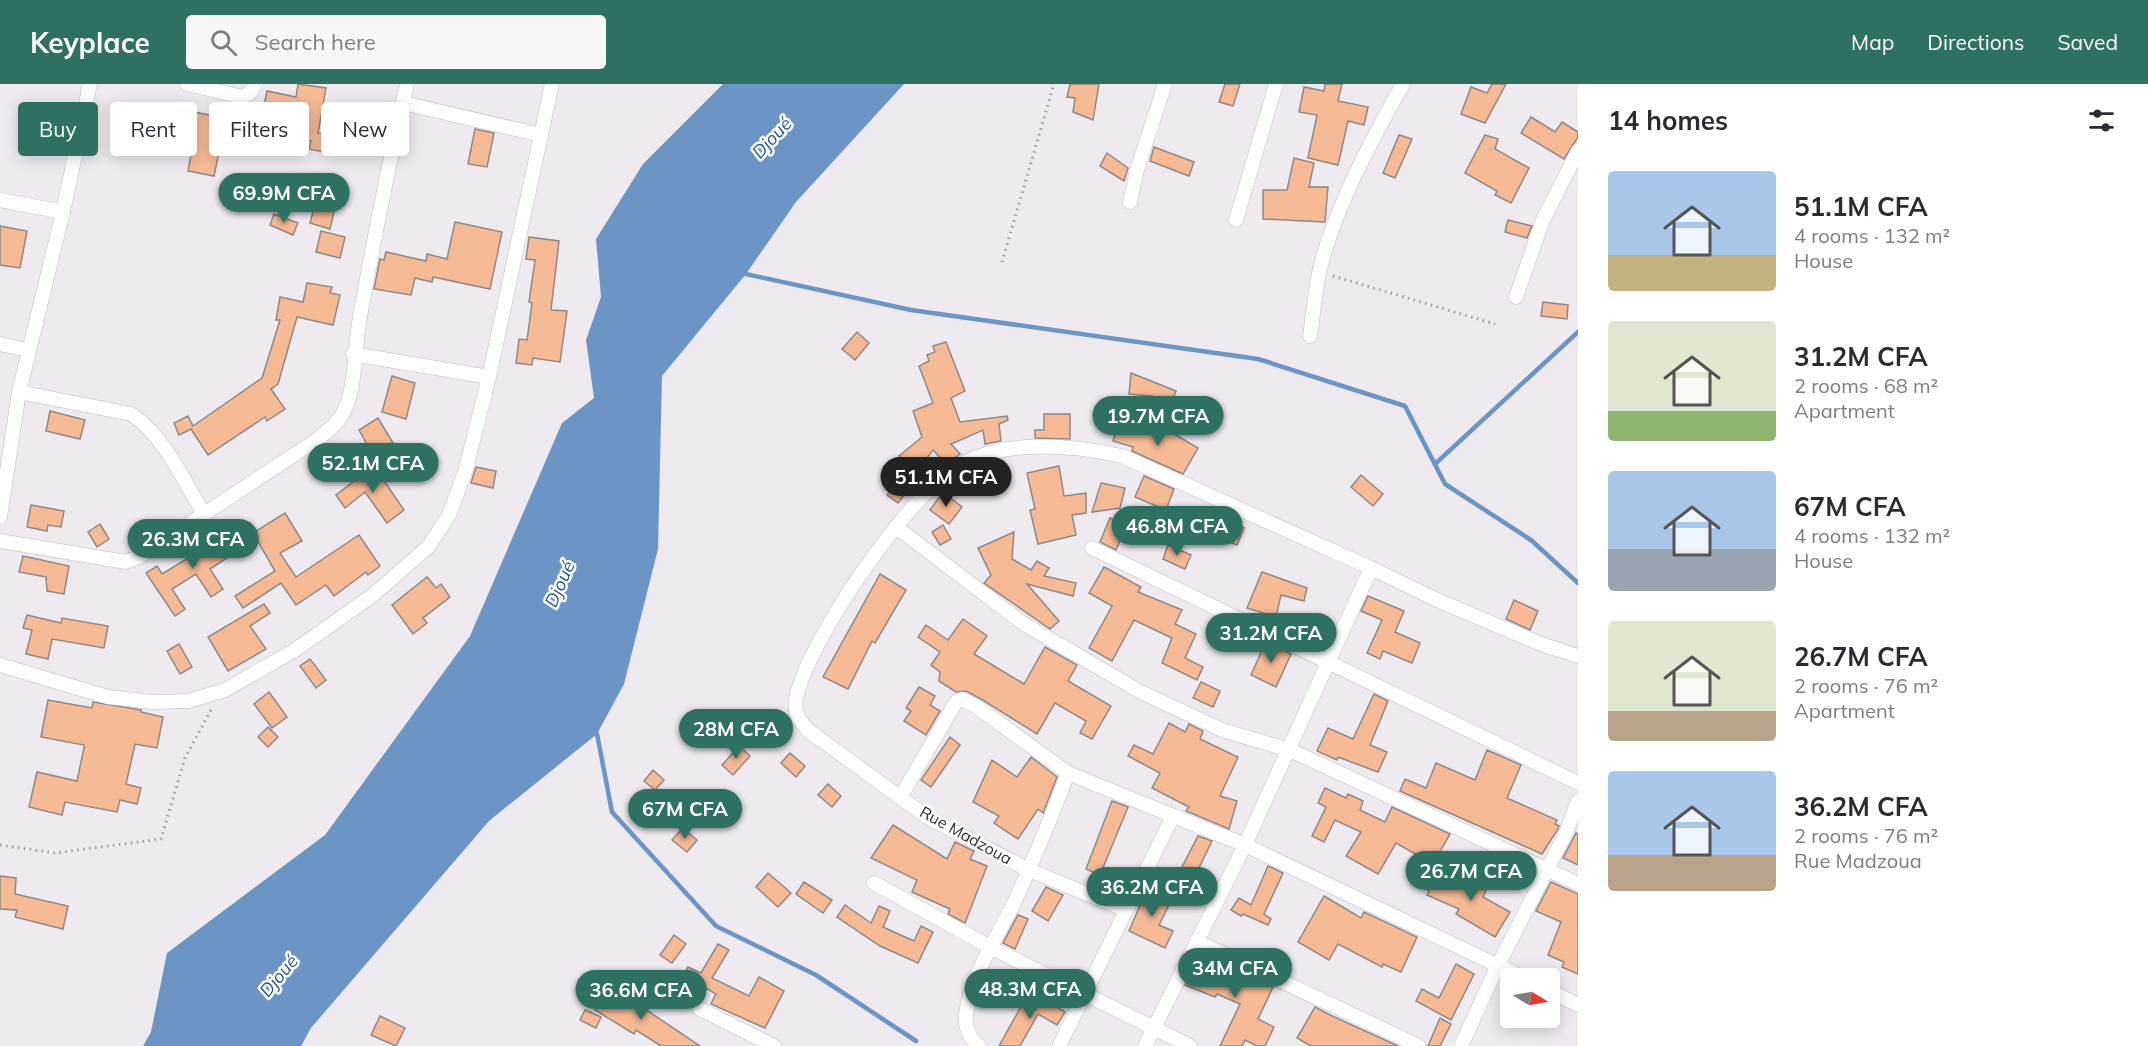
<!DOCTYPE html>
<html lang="en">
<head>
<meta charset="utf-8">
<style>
	:root { --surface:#fff; --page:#f7f7f7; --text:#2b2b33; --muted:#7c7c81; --accent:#2e7162 }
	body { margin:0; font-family:Mulish,sans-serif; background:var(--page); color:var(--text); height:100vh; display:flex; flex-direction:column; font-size:22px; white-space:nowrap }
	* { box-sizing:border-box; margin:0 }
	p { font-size:20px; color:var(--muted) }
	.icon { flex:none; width:33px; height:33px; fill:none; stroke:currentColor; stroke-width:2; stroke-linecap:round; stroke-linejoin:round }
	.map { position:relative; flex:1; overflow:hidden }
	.side { display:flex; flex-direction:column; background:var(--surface); width:570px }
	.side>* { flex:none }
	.banner { position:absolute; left:18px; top:18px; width:570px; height:54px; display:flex; gap:12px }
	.needle { width:39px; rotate:100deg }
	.tools { position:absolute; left:1500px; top:884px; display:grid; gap:12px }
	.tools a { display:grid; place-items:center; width:60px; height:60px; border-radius:6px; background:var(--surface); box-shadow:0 3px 15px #0003; font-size:30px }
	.price { position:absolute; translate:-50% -51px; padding:0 14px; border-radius:21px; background:var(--accent); color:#fff; font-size:20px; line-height:39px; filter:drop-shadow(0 2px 3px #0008) }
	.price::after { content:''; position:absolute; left:50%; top:36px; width:18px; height:14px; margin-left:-9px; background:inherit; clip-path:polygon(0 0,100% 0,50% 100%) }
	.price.selected { background:#222; color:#fff }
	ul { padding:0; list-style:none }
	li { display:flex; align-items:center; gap:18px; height:150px; padding:0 30px }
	li span { display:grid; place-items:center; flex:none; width:168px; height:120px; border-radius:6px; color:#555 }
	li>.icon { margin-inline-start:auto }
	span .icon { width:72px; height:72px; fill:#fffc; stroke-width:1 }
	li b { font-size:26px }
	h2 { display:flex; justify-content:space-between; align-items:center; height:72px; padding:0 30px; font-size:26px }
	.tag { padding:0 21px; border-radius:6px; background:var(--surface); box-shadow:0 3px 15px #0003; font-size:21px; line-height:54px }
	.tag.selected { background:var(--accent); color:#fff }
	header { display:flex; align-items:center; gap:36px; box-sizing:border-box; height:84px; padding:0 30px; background:var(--accent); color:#fff }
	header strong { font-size:28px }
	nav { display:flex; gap:33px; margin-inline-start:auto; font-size:21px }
	.search { width:420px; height:54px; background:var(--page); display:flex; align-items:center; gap:15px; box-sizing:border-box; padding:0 21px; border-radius:6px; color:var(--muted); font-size:22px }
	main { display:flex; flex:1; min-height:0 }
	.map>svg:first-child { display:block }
	.water { fill:#6c95c5 }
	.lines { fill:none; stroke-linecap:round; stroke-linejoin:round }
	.stream { stroke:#6c95c5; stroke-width:4.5 }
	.building { fill:#f6ba97; stroke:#8f8985; stroke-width:1.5 }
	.minor-casing { stroke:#c1bdc3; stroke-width:15 }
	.path { stroke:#9e9b9f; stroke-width:3; stroke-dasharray:1.5 4.5; stroke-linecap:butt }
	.minor { stroke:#fff; stroke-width:14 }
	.labels { text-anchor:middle; stroke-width:5; stroke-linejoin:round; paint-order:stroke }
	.street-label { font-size:16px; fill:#2f2e30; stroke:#fff }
	.water-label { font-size:18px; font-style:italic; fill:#1e5894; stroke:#fff }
</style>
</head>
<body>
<header>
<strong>Keyplace</strong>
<div class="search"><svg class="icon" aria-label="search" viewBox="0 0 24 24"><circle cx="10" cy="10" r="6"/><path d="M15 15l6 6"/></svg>Search here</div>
<nav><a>Map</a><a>Directions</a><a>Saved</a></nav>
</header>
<main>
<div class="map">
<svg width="1578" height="962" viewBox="0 0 1578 962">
	<rect width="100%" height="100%" fill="#eeeaf0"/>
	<polygon class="water" points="723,0 904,0 796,118 746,190 662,292 658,465 624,600 597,650 489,737 311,944 301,962 143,962 151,948 167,869 325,751 470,552 562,339 594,314 586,256 601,213 596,155 643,80"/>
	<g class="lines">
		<g class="stream">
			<polyline points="741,189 911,226 1258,275 1405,322 1445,400 1531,456 1578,499"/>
			<polyline points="1435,380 1578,248"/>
			<polyline points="597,650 612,728 716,842 816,891 916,957"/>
		</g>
	</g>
	<g class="building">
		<polygon points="298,0 326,4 318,49 343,53 340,71 309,65 311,57 282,53 284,40 261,35 267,7 296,13"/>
		<polygon points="1070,0 1099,0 1093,36 1073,28 1075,14 1067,13"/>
		<polygon points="1225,0 1240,0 1233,22 1219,18"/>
		<polygon points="1325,0 1342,0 1338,17 1368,23 1364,41 1348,37 1338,81 1308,74 1317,31 1299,28 1304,3 1324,7"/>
		<polygon points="1492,0 1506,0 1485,39 1461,30 1471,3 1487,9"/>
		<polygon points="194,28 230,35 225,64 220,63 214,92 188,87 193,60 188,59"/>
		<polygon points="1531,33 1555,48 1562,38 1578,48 1578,53 1564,75 1521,49"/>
		<polygon points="475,45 494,49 487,83 468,80"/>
		<polygon points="1399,51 1412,55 1395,94 1383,89"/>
		<polygon points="1485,51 1498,55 1495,65 1529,84 1511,119 1495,111 1497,107 1465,89"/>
		<polygon points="1154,63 1194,78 1189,92 1150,77"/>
		<polygon points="1107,69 1128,84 1124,97 1100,82"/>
		<polygon points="1294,74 1314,79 1309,103 1328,103 1325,138 1263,135 1263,106 1287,106"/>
		<polygon points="321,97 340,102 330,145 310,139"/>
		<polygon points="274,130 298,139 293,151 270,141"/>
		<polygon points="1508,136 1532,142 1527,154 1505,148"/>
		<polygon points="455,138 502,148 490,205 433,193 432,198 415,194 411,211 374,205 380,175 384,176 386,168 426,177 427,170 447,175"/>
		<polygon points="0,142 27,147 20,184 0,181"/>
		<polygon points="321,147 345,153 340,174 316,168"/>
		<polygon points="529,153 559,157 551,226 567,227 560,278 533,274 532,281 516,279 519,255 527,256 532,219 529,218 535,176 526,175"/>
		<polygon points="307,199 332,203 330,209 340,211 333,241 297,233 278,300 271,305 285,325 267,337 265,333 208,371 191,345 179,351 174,339 188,332 193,342 262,294 280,236 276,236 280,213 303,218"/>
		<polygon points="1543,218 1568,221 1567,235 1541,232"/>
		<polygon points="857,248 869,259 855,276 842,265"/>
		<polygon points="946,258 965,307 951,314 960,338 1007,332 1008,336 999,340 1001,357 985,360 983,346 951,360 960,370 946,380 933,366 917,387 899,372 922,353 913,327 933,319 919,282 929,277 927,271 935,268 933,262"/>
		<polygon points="1131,289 1176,307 1171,319 1152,312 1129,310"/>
		<polygon points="392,292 415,299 406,335 382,328"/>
		<polygon points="50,327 85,336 80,355 46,347"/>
		<polygon points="1044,330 1070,330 1070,355 1035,354 1035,346 1044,346"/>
		<polygon points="378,334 393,359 373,371 359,346"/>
		<polygon points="1140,340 1176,351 1198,364 1183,390 1132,367 1133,363 1113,357 1117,343 1137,349"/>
		<polygon points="374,382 404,426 387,439 365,408 345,424 336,411"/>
		<polygon points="1059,382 1064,412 1086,409 1086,429 1072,431 1076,451 1038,460 1030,426 1035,425 1027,389"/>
		<polygon points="476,383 496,387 493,404 471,399"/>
		<polygon points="904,389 915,397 898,419 887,411"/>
		<polygon points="1361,391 1383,410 1373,422 1351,403"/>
		<polygon points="1144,392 1174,405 1166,426 1135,413"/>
		<polygon points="1101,399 1125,404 1120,424 1092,428"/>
		<polygon points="943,408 962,423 949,440 930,426"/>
		<polygon points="31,421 64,427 61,443 48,441 47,447 27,443"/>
		<polygon points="285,429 302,457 280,469 296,493 359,451 380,482 368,491 366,488 334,512 326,501 296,521 281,499 243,524 235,512 275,487 253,449"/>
		<polygon points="1110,434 1127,441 1116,466 1100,458"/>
		<polygon points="1226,436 1244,444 1237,461 1219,454"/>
		<polygon points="100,440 109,455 97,463 88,448"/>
		<polygon points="943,441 951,455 940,461 932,448"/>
		<polygon points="215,443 233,470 210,485 223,505 211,513 196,490 172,505 185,525 175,532 146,489 157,482 162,490 190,473 188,470 203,461 199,454"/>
		<polygon points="1014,448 1012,475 1031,486 1037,477 1049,484 1044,492 1076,499 1073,512 1027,500 1059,537 1050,545 984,499 991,491 978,464"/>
		<polygon points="1168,461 1191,471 1185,485 1163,475"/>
		<polygon points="23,472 69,482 64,510 47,507 46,493 19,488"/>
		<polygon points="1104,483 1141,503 1138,508 1182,526 1175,540 1196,550 1185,574 1203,583 1197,596 1162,579 1172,554 1134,536 1112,577 1089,564 1112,522 1089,509"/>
		<polygon points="1262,488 1307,504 1304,517 1281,511 1276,533 1247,524"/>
		<polygon points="880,490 906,506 875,559 872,557 848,605 823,593"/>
		<polygon points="427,493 436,504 441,500 450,513 423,534 427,539 413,550 392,521"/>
		<polygon points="1368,512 1404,527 1395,548 1420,559 1412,579 1383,567 1380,575 1367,569 1382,536 1361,527"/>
		<polygon points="1514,516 1538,527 1530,546 1506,535"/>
		<polygon points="264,520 270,529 250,542 266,565 228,587 208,553"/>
		<polygon points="27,531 61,539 62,534 108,542 104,564 52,555 48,575 26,570 32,546 23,544"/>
		<polygon points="963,535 987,552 974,570 1024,600 1045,563 1077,581 1068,597 1111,622 1092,655 1080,649 1086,637 1055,619 1037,650 981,615 966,607 956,608 939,597 940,588 931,581 940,568 918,553 926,541 948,556"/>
		<polygon points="1266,558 1291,570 1276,603 1251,591"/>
		<polygon points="179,560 192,583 180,590 167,567"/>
		<polygon points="310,575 326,596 316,604 300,582"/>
		<polygon points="1201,598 1220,607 1213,623 1193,614"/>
		<polygon points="919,603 935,612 930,621 940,627 926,651 904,637 911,627 906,624"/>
		<polygon points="269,608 287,633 272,644 254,620"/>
		<polygon points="1374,610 1388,617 1370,661 1387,668 1378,688 1338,673 1337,676 1317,667 1328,644 1353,655"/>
		<polygon points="48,616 92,624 93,618 141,626 141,628 163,633 157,664 135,660 126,700 141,704 137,720 120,716 117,728 65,718 62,731 29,723 37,688 77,697 84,664 84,661 41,653"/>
		<polygon points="1169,639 1185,648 1189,640 1203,647 1200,655 1238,673 1220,712 1237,717 1229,745 1186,727 1189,723 1152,704 1160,689 1128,672 1134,661 1153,670"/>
		<polygon points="268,643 278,653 268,663 258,653"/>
		<polygon points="950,653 960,661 931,703 921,696"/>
		<polygon points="739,662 750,672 733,691 722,681"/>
		<polygon points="1487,666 1521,681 1507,714 1557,736 1555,740 1559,742 1558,745 1542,770 1400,707 1405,695 1426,704 1436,679 1475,696"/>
		<polygon points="790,669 805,682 796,693 781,679"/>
		<polygon points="1031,673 1057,693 1043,729 1038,725 1018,755 994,739 999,732 973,718 992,676 1017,693"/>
		<polygon points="653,686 664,696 655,706 644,697"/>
		<polygon points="828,700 841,712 832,723 818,711"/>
		<polygon points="1325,704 1346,714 1348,710 1363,717 1360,726 1385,738 1392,723 1450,750 1433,780 1396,759 1378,790 1346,772 1361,748 1335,736 1324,758 1312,752 1326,723 1318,719"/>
		<polygon points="1112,717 1128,723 1100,791 1086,785"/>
		<polygon points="893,741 947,775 955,758 974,767 970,775 987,782 965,839 948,830 950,825 912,808 917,796 871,774"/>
		<polygon points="683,744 697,756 687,768 672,756"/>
		<polygon points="1576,749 1578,750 1578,781 1563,774"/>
		<polygon points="1198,752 1212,757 1193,796 1179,789"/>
		<polygon points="1268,782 1283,789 1264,830 1271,835 1268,841 1243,830 1241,832 1231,826 1239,814 1251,821"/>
		<polygon points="1480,785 1493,791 1483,813 1510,828 1495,853 1456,830 1459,825 1427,811 1436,790 1471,805"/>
		<polygon points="768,789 791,809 778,823 756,803"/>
		<polygon points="0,792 16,794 15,810 68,822 63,845 15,833 17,826 0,825"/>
		<polygon points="804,798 832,816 823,829 796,810"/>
		<polygon points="1551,798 1578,810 1578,890 1562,883 1564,878 1548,871 1561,838 1536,827"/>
		<polygon points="1189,799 1202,806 1195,819 1182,813"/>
		<polygon points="1046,803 1063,811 1048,837 1032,827"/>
		<polygon points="1148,803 1172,815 1159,841 1173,847 1165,864 1129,847"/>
		<polygon points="1324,812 1361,834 1364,828 1417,853 1401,888 1383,880 1382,883 1338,860 1329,876 1298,858"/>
		<polygon points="845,821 871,839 879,822 890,827 883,843 914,857 921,842 933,848 918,879 880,862 837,833"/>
		<polygon points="1018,831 1028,835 1015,865 1003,859"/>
		<polygon points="674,851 686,860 672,879 660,871"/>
		<polygon points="718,860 729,866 712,894 749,912 759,893 784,907 765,944 711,920 716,910 684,891 688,883 701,889"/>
		<polygon points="1201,869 1273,903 1258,935 1274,943 1265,962 1257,962 1245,956 1242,962 1220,962 1240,920 1217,910 1215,913 1185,901"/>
		<polygon points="1456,880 1474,890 1451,936 1416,917 1422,905 1439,914"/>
		<polygon points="613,908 639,921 700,962 661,962 636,946 634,950 595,926 604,910 609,913"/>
		<polygon points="1033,909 1065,928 1057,941 1038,930 1020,962 999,962 1023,919 1026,921"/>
		<polygon points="1315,923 1330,931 1398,962 1311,962 1297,954"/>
		<polygon points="585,926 601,933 596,944 580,936"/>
		<polygon points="380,932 405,944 396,962 371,951"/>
		<polygon points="1440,934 1451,940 1440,962 1428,962"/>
	</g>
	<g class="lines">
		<g class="minor-casing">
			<g id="minor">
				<polyline points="187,0 242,13 250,9 255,0"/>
				<polyline points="403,19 541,51"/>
				<polyline points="0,116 63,128"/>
				<polyline points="1130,118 1137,86 1165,0"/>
				<polyline points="1236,136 1276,0"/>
				<polyline points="1516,213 1543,136 1578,67"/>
				<path d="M1310,252C1313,231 1315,209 1319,189C1333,127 1372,55 1403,0"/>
				<polyline points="0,260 28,266"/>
				<polyline points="353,270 489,293"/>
				<path d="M19,308L131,330C164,352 183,395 203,429"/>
				<polyline points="0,433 19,308 63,128 90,0"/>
				<polyline points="896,443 1024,540 1139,607 1222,646 1290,666 1578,800"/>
				<path d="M0,457L126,478L139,473L318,355C329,346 339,339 345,325C355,304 355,264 359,239C373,159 389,79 407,0"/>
				<polyline points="1092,464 1578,699"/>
				<polyline points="0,581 108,613 152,618 188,617 225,606 295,566 373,511 428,463 449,431 465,388 489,293 552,0"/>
				<polyline points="901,712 956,618 962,615 977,623 1068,689 1245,761 1524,894"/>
				<polyline points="874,799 992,864 1190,962"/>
				<path d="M1126,826L1029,786L927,733L809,647C800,638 793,629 796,615C806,559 913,402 965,378C1013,355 1072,361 1122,372L1371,484L1437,516L1541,560L1578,572"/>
				<polyline points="1196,857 1419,962"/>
				<polyline points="1550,907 1578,921"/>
				<polyline points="700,925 774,962"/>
				<path d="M979,962C969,954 964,942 966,930C971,892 996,855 1013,821C1033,778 1051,734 1068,689"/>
				<polyline points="1059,962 1173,732"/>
				<polyline points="1145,962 1245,761 1371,484"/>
				<polyline points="1461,962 1498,881 1566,749 1578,717"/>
			</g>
		</g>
		<g class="path">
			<polyline points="1002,178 1054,0"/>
			<polyline points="1333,192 1495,240"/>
			<polyline points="0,761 55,769 161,755 185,674 211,626"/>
		</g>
		<use href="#minor" class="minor"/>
	</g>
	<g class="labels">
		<g class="street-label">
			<text transform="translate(966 751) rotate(29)" y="6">Rue Madzoua</text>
		</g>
		<g class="water-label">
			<text transform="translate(772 54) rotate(-47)" y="6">Djoué</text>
			<text transform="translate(560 500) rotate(-66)" y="6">Djoué</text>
			<text transform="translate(279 892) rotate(-50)" y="6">Djoué</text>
		</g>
	</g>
</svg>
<div class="tools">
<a><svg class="needle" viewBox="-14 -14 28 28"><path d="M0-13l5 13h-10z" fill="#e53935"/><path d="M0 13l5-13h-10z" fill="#7c7c81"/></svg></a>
</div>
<b class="price" style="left:284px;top:140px">69.9M CFA</b>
<b class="price" style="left:1158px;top:363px">19.7M CFA</b>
<b class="price" style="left:373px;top:410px">52.1M CFA</b>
<b class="price selected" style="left:946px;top:424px">51.1M CFA</b>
<b class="price" style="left:1177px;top:473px">46.8M CFA</b>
<b class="price" style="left:193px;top:486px">26.3M CFA</b>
<b class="price" style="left:1271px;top:580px">31.2M CFA</b>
<b class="price" style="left:736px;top:676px">28M CFA</b>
<b class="price" style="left:685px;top:756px">67M CFA</b>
<b class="price" style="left:1471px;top:818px">26.7M CFA</b>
<b class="price" style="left:1152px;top:834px">36.2M CFA</b>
<b class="price" style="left:1235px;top:915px">34M CFA</b>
<b class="price" style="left:1030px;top:936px">48.3M CFA</b>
<b class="price" style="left:641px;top:937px">36.6M CFA</b>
<div class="banner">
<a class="tag selected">Buy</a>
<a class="tag">Rent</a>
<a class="tag">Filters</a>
<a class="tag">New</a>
</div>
</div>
<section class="side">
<h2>14 homes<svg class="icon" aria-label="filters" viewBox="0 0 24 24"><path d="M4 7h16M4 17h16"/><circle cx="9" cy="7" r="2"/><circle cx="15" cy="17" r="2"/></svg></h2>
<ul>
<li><span style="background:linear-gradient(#a9c7e8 70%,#c2b280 0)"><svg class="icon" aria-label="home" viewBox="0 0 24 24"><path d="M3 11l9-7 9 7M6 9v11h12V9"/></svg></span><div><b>51.1M CFA</b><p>4 rooms · 132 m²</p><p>House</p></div></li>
<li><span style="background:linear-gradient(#dfe7d0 75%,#8fb573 0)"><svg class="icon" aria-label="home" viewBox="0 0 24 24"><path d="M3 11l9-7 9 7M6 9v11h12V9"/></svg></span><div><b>31.2M CFA</b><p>2 rooms · 68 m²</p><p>Apartment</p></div></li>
<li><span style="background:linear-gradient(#a9c7e8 65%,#9aa5b1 0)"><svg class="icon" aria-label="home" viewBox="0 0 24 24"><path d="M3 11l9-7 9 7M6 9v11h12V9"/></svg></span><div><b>67M CFA</b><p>4 rooms · 132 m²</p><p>House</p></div></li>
<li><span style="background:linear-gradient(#dfe7d0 75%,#b9a48a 0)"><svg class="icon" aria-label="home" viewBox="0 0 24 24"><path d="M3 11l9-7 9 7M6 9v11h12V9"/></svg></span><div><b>26.7M CFA</b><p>2 rooms · 76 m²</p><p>Apartment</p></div></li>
<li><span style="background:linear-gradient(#a9c7e8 70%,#b9a48a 0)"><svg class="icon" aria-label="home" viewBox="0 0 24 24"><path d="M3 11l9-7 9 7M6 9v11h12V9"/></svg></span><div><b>36.2M CFA</b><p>2 rooms · 76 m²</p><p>Rue Madzoua</p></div></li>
</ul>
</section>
</main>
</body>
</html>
